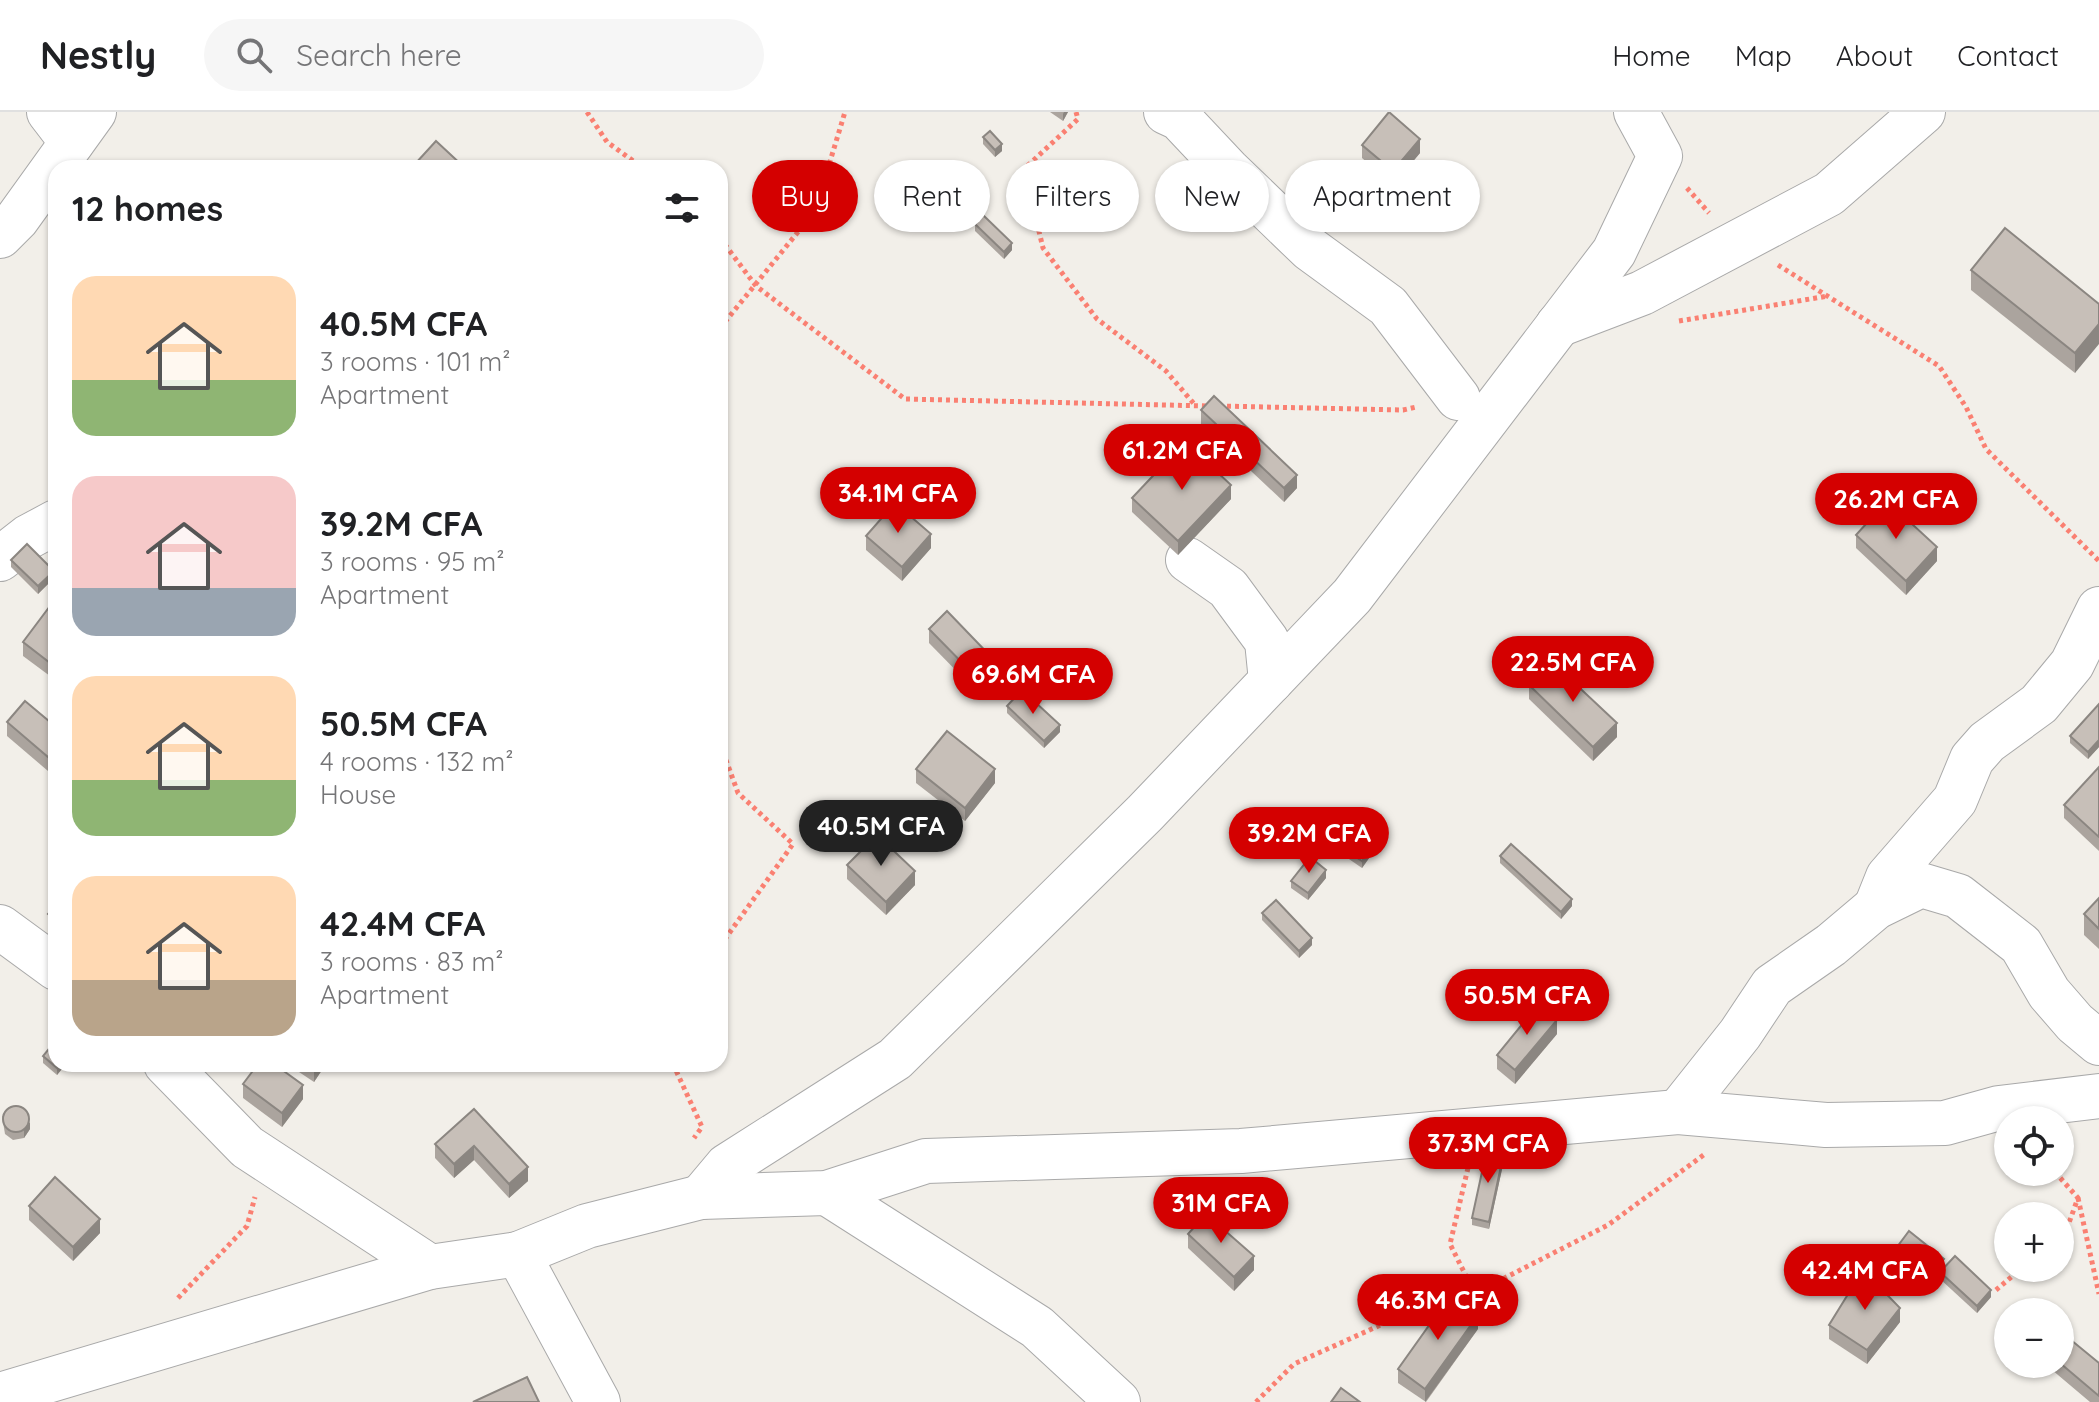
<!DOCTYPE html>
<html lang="en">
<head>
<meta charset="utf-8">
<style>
	:root { --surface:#fff; --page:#f6f6f6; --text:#202124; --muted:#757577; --line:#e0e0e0; --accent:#d40000 }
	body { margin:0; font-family:Quicksand,sans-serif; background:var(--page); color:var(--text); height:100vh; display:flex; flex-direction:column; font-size:30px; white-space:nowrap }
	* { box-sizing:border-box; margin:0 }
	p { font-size:26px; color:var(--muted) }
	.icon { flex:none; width:44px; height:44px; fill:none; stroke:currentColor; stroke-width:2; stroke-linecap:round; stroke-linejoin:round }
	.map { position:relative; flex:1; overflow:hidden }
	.panel { position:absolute; left:48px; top:48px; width:680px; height:912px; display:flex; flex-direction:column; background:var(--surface); border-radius:24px; box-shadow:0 2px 6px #0004 }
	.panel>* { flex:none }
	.banner { position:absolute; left:752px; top:48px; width:760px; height:72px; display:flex; gap:16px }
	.tools { position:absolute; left:1994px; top:994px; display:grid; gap:16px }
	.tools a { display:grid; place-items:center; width:80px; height:80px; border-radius:50%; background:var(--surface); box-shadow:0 2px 6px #0004; font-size:40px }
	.price { position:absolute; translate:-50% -68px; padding:0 18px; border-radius:28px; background:var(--accent); color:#fff; font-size:26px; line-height:52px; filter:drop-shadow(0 2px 4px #0008) }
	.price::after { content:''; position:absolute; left:50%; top:48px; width:24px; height:18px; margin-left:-12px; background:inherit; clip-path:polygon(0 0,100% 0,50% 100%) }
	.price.current { background:#222; color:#fff }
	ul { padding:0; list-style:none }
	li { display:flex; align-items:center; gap:24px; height:200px; padding:0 24px }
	li span { display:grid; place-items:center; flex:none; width:224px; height:160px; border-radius:24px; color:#555 }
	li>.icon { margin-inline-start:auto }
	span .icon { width:96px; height:96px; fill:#fffc; stroke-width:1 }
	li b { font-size:34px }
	h2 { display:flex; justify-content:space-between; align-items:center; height:96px; padding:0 24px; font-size:34px }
	.pill { padding:0 28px; border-radius:36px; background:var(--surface); box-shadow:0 2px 6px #0004; font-size:28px; line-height:72px }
	.pill.current { background:var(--accent); color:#fff }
	header { display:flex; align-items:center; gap:48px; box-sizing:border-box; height:112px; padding:0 40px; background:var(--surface); border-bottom:2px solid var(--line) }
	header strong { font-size:38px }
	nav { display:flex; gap:44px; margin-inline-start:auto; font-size:28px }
	.search { width:560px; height:72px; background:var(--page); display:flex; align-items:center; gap:20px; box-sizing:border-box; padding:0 28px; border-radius:44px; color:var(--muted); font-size:30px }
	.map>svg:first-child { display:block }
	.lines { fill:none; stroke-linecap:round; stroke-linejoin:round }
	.minor-casing { stroke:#a9a9a9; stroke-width:46 }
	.path { stroke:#fa8072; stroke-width:5; stroke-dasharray:4 4; stroke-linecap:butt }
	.minor { stroke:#fff; stroke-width:44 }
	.wall { fill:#aba49e }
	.shaded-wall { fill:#8b8681 }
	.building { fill:#c7bfb8; stroke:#8b8681; stroke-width:2 }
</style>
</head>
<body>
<header>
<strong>Nestly</strong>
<div class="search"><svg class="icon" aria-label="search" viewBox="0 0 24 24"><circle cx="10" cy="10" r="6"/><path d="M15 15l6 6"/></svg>Search here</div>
<nav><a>Home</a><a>Map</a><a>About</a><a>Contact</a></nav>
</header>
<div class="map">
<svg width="2099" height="1290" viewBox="0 0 2099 1290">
	<rect width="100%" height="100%" fill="#f2efe9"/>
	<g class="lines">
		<g class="minor-casing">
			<g id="minor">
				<polyline points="49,0 72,30"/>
				<polyline points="1166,0 1179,6 1228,58 1310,137 1388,194 1458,286"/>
				<polyline points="0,124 17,107 94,0"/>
				<polyline points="1558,213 1642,181 1829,82 1923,0"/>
				<polyline points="0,447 28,425 56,410"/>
				<polyline points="1188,448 1228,476 1267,529 1271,569"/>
				<polyline points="1876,795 1888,765 1955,688 1972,647 1987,630 2039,592 2072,552 2099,497"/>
				<polyline points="0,815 56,856"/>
				<polyline points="166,952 247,1035 430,1155"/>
				<polyline points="1678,1000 1740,922 1772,874 1831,833 1876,795 1921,773 1958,784 2021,833 2049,881 2075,911 2099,931"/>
				<polyline points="827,1081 1037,1215 1118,1290"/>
				<polyline points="701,1085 727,1054 895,947 1145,701 1352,484 1614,140 1660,44 1636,0"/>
				<polyline points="518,1142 598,1290"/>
				<polyline points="0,1283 430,1155 518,1142 587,1114 701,1085 827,1081 926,1049 1241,1039 1678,1000 1826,1013 1945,1011 1999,996 2099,984"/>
			</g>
		</g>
		<g class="path">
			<polyline points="587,0 607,30 643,56"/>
			<polyline points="1076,0 1078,7 1024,57 1043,136 1097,207 1166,259 1195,293"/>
			<polyline points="1687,76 1709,101"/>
			<polyline points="720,126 756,174 905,287 1209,294"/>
			<polyline points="1778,153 1939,254 1966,295 1986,337 2099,449"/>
			<polyline points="1679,209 1828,184"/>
			<polyline points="720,216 815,99 845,0"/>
			<polyline points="1219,294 1403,298 1416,295"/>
			<polyline points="720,834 793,732 738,681 726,648"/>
			<polyline points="673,952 702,1015 694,1026"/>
			<polyline points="1468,1056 1450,1132 1474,1180"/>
			<polyline points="2055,1060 2078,1086 2066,1119 2060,1124"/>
			<polyline points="2078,1086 2099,1182"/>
			<polyline points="1996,1178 2022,1156"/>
			<polyline points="178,1186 247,1114 255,1085"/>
			<polyline points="1256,1290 1294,1252 1385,1211 1489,1174 1608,1113 1705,1042"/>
		</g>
		<use href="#minor" class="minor"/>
	</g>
	<g class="wall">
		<polygon points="1050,0 1068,0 1063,9"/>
		<polygon points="983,25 1002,39 995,45 983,32"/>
		<polygon points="1362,33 1420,41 1393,73 1362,46"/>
		<polygon points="975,112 1012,138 1004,147 975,119"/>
		<polygon points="1971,158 2099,192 2075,261 1971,178"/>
		<polygon points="1201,298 1297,376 1284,390 1201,312"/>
		<polygon points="1132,386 1231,387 1178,443 1132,400"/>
		<polygon points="1856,423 1937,449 1906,483 1856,436"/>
		<polygon points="866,424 931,436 902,469 866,438"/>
		<polygon points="11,448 54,466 38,482 11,455"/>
		<polygon points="56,486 56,565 54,567 23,544 23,530"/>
		<polygon points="929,517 999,566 981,584 929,531"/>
		<polygon points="1529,573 1617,625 1593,649 1529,587"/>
		<polygon points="2099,592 2099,635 2088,647 2070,631 2070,624"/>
		<polygon points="1007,594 1060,620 1044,636 1007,601"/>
		<polygon points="7,610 56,615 56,650 48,659 7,624"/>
		<polygon points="2099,655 2099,739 2064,706 2064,693"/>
		<polygon points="916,657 995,671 965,709 916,671"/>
		<polygon points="1330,727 1379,732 1362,756 1330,734"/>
		<polygon points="1500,744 1572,794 1561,807 1500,751"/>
		<polygon points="847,753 915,773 886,803 847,767"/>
		<polygon points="1326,766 1308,788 1291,776 1291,769"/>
		<polygon points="2099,786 2099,837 2084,823 2084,802"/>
		<polygon points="56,794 56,823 48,816 48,802"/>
		<polygon points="1262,801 1312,833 1299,846 1262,808"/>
		<polygon points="1557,922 1515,972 1497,957 1497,943"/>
		<polygon points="43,944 66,952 57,963 43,951"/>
		<polygon points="287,952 326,952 314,970"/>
		<polygon points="243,972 303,987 282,1015 243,986"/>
		<polygon points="474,997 528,1069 509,1086 474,1048 454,1066 435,1046 435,1032"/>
		<polygon points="2,1004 30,1017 24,1026 13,1028 5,1022"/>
		<polygon points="1504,1048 1489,1117 1472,1113 1472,1106"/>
		<polygon points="29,1094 100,1121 73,1149 29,1108"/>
		<polygon points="1188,1122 1254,1158 1234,1179 1188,1136"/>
		<polygon points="1897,1135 1944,1147 1931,1170 1897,1142"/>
		<polygon points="1940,1160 1991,1185 1977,1201 1940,1167"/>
		<polygon points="1900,1210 1867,1252 1829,1227 1829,1213"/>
		<polygon points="1478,1217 1426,1290 1398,1271 1398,1257"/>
		<polygon points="2060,1219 2099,1251 2099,1290 2090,1290 2045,1252 2060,1252"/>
	</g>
	<g class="shaded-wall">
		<polygon points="1064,0 1068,0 1063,9 1063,2"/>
		<polygon points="1420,27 1420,41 1393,73 1393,59"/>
		<polygon points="1002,32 1002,39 995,45 995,38"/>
		<polygon points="1012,131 1012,138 1004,147 1004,140"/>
		<polygon points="2099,212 2099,232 2075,261 2075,241"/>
		<polygon points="1297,363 1297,376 1284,390 1284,376"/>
		<polygon points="1231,373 1231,387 1178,443 1178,429"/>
		<polygon points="931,422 931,436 902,469 902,455"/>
		<polygon points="1937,435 1937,449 1906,483 1906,469"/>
		<polygon points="54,459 54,466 38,482 38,474"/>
		<polygon points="56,551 56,565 54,567 54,554"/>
		<polygon points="999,553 999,566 981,584 981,570"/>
		<polygon points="1617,611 1617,625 1593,649 1593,635"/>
		<polygon points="1060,613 1060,620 1044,636 1044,629"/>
		<polygon points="2099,628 2099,635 2088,647 2088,640"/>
		<polygon points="56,636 56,650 48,659 48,645"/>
		<polygon points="995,657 995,671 965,709 965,696"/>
		<polygon points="1379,725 1379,732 1362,756 1362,749"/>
		<polygon points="1326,758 1326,766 1308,788 1308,781"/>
		<polygon points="915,759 915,773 886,803 886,790"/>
		<polygon points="1572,787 1572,794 1561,807 1561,800"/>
		<polygon points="1312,826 1312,833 1299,846 1299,839"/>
		<polygon points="1557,908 1557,922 1515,972 1515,958"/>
		<polygon points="60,952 66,952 57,963 57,956"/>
		<polygon points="316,952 326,952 314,970 314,956"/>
		<polygon points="303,973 303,987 282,1015 282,1001"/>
		<polygon points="30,1010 30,1017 24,1026 24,1018"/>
		<polygon points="474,1034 474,1048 454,1066 454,1052"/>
		<polygon points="1504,1040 1504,1048 1489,1117 1489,1110"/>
		<polygon points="528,1055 528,1069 509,1086 509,1072"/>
		<polygon points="100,1107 100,1121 73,1149 73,1135"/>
		<polygon points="1254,1144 1254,1158 1234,1179 1234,1165"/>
		<polygon points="1944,1147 1944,1155 1931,1170 1931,1163"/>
		<polygon points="1991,1178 1991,1185 1977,1201 1977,1194"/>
		<polygon points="1900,1196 1900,1210 1867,1252 1867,1238"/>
		<polygon points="1478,1203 1478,1217 1425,1290 1425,1277"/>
	</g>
	<g class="building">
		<polygon points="1389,0 1420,27 1393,59 1362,33"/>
		<polygon points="990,19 1002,32 995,38 983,25"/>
		<polygon points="436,29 465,56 419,56 415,52"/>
		<polygon points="983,103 1012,131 1004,140 975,112"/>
		<polygon points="2005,116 2099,192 2099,212 2075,241 1971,158"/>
		<polygon points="1214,284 1297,363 1284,376 1201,298"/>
		<polygon points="1185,330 1231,373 1178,429 1132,386"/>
		<polygon points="1887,389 1937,435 1906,469 1856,423"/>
		<polygon points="895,391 931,422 902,455 866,424"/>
		<polygon points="27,432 54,459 38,474 11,448"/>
		<polygon points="56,486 56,551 54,554 23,530"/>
		<polygon points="947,499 999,553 981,570 929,517"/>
		<polygon points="1552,550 1617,611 1593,635 1529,573"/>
		<polygon points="1022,578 1060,613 1044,629 1007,594"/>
		<polygon points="25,589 56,615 56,636 48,645 7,610"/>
		<polygon points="2099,592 2099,628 2088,640 2070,624"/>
		<polygon points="947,619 995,657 965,696 916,657"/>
		<polygon points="2099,655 2099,725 2064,693"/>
		<polygon points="1347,702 1379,725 1362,749 1330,727"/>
		<polygon points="877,723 915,759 886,790 847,753"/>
		<polygon points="1511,732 1572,787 1561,800 1500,744"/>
		<polygon points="1310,745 1326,758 1308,781 1291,769"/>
		<polygon points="2099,786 2099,817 2084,802"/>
		<polygon points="1276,788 1312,826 1299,839 1262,801"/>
		<polygon points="56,794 56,809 48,802"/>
		<polygon points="1538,893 1557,908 1515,958 1497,943"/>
		<polygon points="56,928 56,952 60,952 57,956 43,944"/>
		<polygon points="258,952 274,952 303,973 282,1001 243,972"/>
		<circle cx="16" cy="1007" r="13"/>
		<polygon points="474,997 528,1055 509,1072 474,1034 454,1052 435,1032"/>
		<polygon points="1487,1037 1504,1040 1489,1110 1472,1106"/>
		<polygon points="55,1065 100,1107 73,1135 29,1094"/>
		<polygon points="1206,1102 1254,1144 1234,1165 1188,1122"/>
		<polygon points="1909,1119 1944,1147 1931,1163 1897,1135"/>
		<polygon points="1955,1144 1991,1178 1977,1194 1940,1160"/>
		<polygon points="1863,1158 1900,1196 1867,1238 1829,1213"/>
		<polygon points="1450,1184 1478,1203 1425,1277 1398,1257"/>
		<polygon points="2060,1219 2099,1251 2099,1284 2060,1251"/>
		<polygon points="527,1265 539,1290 473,1290"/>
		<polygon points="1341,1276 1360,1290 1331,1290"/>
	</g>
</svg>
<div class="tools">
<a><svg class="icon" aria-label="locate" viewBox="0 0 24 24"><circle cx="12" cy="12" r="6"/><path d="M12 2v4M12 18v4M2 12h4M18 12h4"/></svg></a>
<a>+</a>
<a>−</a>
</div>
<b class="price" style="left:1182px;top:380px">61.2M CFA</b>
<b class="price" style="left:898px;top:423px">34.1M CFA</b>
<b class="price" style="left:1896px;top:429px">26.2M CFA</b>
<b class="price" style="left:1573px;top:592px">22.5M CFA</b>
<b class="price" style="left:1033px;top:604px">69.6M CFA</b>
<b class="price current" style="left:881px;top:756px">40.5M CFA</b>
<b class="price" style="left:1309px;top:763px">39.2M CFA</b>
<b class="price" style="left:1527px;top:925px">50.5M CFA</b>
<b class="price" style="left:1488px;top:1073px">37.3M CFA</b>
<b class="price" style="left:1221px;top:1133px">31M CFA</b>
<b class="price" style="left:1865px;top:1200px">42.4M CFA</b>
<b class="price" style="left:1438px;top:1230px">46.3M CFA</b>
<div class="banner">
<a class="pill current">Buy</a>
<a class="pill">Rent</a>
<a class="pill">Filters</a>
<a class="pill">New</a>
<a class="pill">Apartment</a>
</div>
<section class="panel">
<h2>12 homes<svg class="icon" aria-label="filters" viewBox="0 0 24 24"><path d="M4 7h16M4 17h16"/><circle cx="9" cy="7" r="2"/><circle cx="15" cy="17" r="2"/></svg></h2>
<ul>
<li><span style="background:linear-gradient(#ffd9b3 65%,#8fb573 0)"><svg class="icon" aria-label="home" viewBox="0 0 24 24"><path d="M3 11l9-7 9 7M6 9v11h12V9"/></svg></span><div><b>40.5M CFA</b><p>3 rooms · 101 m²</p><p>Apartment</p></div></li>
<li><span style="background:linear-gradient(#f6c9c9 70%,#9aa5b1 0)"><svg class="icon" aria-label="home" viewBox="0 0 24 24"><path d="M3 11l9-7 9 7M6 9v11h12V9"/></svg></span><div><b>39.2M CFA</b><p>3 rooms · 95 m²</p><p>Apartment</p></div></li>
<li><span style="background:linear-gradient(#ffd9b3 65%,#8fb573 0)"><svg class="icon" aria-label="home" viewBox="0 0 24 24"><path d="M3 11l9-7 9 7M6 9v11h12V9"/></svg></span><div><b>50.5M CFA</b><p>4 rooms · 132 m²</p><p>House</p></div></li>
<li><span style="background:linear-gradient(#ffd9b3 65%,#b9a48a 0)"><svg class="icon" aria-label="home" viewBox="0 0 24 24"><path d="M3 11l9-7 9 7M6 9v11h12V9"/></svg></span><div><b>42.4M CFA</b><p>3 rooms · 83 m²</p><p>Apartment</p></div></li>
</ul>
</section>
</div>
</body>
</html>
